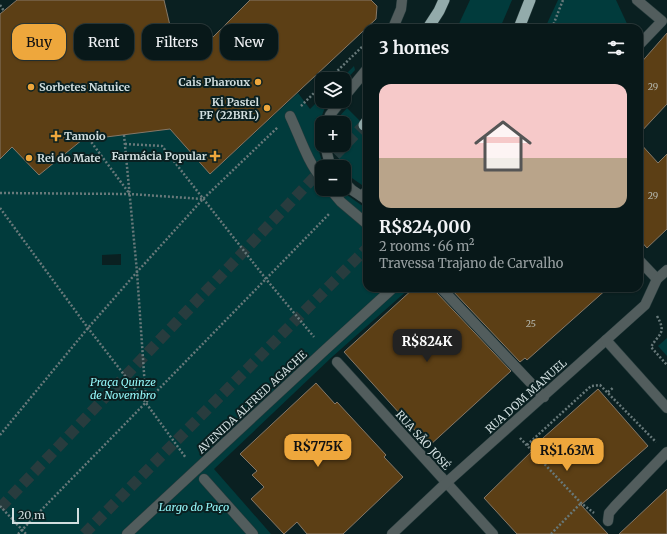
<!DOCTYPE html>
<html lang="en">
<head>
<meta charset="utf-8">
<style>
	:root { --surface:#081819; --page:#112122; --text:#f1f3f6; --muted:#98a0a2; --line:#293738; --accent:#eea73c }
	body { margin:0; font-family:Merriweather,serif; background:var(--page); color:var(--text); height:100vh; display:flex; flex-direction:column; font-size:15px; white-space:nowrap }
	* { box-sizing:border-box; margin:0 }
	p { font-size:13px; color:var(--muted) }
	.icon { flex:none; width:22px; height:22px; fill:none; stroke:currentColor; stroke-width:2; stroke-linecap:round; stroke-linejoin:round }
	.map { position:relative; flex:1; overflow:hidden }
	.details { position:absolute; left:363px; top:24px; width:280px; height:268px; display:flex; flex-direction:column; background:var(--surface); border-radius:12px; box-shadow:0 1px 3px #0004,0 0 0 1px var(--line) }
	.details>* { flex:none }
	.top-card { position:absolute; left:12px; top:24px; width:291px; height:36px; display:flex; gap:8px }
	.fabs { position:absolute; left:315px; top:72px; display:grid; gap:8px }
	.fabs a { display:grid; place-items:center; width:36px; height:36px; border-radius:8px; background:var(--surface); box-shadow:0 1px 3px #0004,0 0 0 1px var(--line); font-size:20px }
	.scale { position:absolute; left:12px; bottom:10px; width:67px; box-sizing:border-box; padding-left:4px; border:2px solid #d1dedf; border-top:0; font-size:11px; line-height:14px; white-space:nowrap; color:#d1dedf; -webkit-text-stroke:3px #0a2021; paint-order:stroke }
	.price { position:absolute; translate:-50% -34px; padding:0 9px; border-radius:8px; background:var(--accent); color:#111; font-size:13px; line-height:26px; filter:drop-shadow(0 1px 2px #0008) }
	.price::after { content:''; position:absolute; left:50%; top:24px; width:12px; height:9px; margin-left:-6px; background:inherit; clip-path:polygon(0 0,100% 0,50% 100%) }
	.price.active { background:#222; color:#fff }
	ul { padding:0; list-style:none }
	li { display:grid; align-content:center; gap:8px; height:212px; padding:0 16px }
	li+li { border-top:1px solid var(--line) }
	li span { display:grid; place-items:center; height:124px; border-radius:12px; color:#555 }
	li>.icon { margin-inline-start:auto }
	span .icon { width:72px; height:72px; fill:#fffc; stroke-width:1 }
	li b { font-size:17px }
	h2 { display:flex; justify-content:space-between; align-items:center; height:48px; padding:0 16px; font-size:17px }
	.chip { padding:0 14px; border-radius:12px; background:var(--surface); box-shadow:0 1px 3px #0004,0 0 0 1px var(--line); font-size:14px; line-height:36px }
	.chip.active { background:var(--accent); color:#111 }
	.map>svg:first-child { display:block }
	.green { fill:#013b3c; fill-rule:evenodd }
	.pier { fill:#0a2021 }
	.building { fill:#5c3f15; stroke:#857868 }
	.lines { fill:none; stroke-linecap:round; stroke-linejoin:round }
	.trunk-tunnel { stroke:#283c3e; stroke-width:11; stroke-dasharray:11 5.5; stroke-linecap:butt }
	.service-casing { stroke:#263b3c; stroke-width:11 }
	.pedestrian-casing { stroke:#263b3c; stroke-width:11 }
	.minor-casing { stroke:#263b3c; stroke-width:11 }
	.trunk-casing { stroke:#263b3c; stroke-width:12 }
	.path { stroke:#68797a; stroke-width:2.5; stroke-dasharray:2 2; stroke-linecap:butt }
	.service { stroke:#525d5d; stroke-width:10 }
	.pedestrian { stroke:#525d5d; stroke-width:10 }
	.minor { stroke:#525d5d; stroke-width:10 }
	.trunk { stroke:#93abab; stroke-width:11 }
	.poi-dot { fill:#eea73c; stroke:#0a2021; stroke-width:1.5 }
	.labels { text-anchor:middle; stroke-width:4; stroke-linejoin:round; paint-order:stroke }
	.number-label { font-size:9px; fill:#b4b6ac }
	.poi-label { font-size:11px; font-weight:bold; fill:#d1dedf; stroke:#0a2021; text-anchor:end }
	.park-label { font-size:11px; font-style:italic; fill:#95f8fa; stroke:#0a2021 }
	.street-label { font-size:11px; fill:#d1dedf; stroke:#0a2021 }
</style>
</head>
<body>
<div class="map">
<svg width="667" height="534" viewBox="0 0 667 534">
	<rect width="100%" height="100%" fill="#0a2021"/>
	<g class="green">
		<polygon points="470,0 512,0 500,28 457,28"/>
		<polygon points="558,0 616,0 629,28 545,28"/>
		<polygon points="354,66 355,70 344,82 344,79 341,79"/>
		<path d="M298,93L310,109L322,97V101H328C317,124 314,143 324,167H322V189H340L347,195L367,209V288H410L332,357L214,469L271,534H0V159L12,147L39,175L82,140L170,129L210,174ZM121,254V265H102V255Z"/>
		<polygon points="347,108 367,128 367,181 362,185 349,176 335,152 335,145 344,145 344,123 337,123 337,119"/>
		<polygon points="667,338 667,356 658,346"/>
	</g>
	<polygon class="pier" points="0,0 13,0 4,11 0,13"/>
	<g class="building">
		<polygon points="17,0 164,0 175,47 212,38 250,0 371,0 377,6 376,19 210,174 170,129 82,140 39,175 12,147 0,159 0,14"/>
		<polygon points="667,33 667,104 639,134 639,65"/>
		<polygon points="639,142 658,163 667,154 667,229 647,248 639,239"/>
		<polygon points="414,288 435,288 436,292 511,371 429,446 344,352"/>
		<polygon points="450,288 608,288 527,360 525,358 520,362"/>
		<polygon points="316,383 335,404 337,402 386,455 384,457 403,477 343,534 307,534 297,522 284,534 251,499 264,487 252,475 257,471 240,454"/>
		<polygon points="598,389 648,446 581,505 608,534 517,534 484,498 535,448 534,446"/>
		<polygon points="667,489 667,534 619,534"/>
	</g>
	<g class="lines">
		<g class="trunk-tunnel">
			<polyline points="324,167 364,125"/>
			<polyline points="0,508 322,169"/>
			<polyline points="84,534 367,248"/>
		</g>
		<g class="service-casing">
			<g id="service">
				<polyline points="361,196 367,191"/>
				<polyline points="337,362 493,534"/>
				<polyline points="608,521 609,513 615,506 667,452"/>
				<polyline points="392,534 446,483 606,340"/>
			</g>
		</g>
		<g class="pedestrian-casing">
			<g id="pedestrian">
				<polyline points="637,0 662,21 639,45"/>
				<path d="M290,116C300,137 307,161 322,179"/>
				<polyline points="330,189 341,202 367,224"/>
				<polyline points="441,288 544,397"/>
				<polyline points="204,479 253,534"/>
				<polyline points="127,534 325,350 393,288"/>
			</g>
		</g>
		<g class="minor-casing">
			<g id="minor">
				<polyline points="393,28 401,9 402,0"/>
				<polyline points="344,97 367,69"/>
				<polyline points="327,123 330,115 341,101"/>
				<polyline points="325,145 329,161 333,167"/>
				<polyline points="344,182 352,190 367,200"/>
				<polyline points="639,260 657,279"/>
				<polyline points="667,270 657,279 645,305 606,340 667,408"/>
			</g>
		</g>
		<g class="trunk-casing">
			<g id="trunk">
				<polyline points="428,28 439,11 444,0"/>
				<polyline points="519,28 530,0"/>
				<polyline points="364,125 367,121"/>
			</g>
		</g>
		<g class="path">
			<polyline points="0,5 4,11"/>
			<polyline points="552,28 563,0"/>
			<polyline points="329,79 367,42"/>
			<polyline points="301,106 322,85"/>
			<polyline points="124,135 137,272 146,402"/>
			<polyline points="89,139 129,193"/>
			<polyline points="125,144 162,146 266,279 314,337"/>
			<polyline points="0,193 130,194 203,199"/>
			<polyline points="0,208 88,328 146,403 186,458"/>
			<path d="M657,316C667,334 659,333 651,347L667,365"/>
			<polyline points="608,392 614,387"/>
			<polyline points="0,435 88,328 137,272 203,199 278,127"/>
			<polyline points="520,438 581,503 594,513"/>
			<polyline points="527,445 591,386 600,385 656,442"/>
			<polyline points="0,506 26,534"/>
			<polyline points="18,534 330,213"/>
			<polyline points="551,534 581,503"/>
		</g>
		<use href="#service" class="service"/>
		<use href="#pedestrian" class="pedestrian"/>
		<use href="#minor" class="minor"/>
		<use href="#trunk" class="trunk"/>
	</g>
	<g class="poi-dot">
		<circle cx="258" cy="82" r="4"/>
		<circle cx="31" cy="87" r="4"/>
		<circle cx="267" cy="108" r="4"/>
		<path d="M54 130h4v4h4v4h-4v4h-4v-4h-4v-4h4z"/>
		<path d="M213 150h4v4h4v4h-4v4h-4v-4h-4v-4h4z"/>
		<circle cx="29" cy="158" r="4"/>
	</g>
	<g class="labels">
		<g class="number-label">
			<text x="653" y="90">29</text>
			<text x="653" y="199">29</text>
			<text x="531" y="327">25</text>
		</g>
		<g class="poi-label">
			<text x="250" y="86">Cais Pharoux</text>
			<text x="39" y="91" text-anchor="start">Sorbetes Natuice</text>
			<text x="259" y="106">Ki Pastel<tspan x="259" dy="13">PF (22BRL)</tspan></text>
			<text x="64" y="140" text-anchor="start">Tamoio</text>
			<text x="207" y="160">Farmácia Popular</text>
			<text x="37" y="162" text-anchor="start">Rei do Mate</text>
		</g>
		<g class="park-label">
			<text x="123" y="386">Praça Quinze<tspan x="123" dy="13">de Novembro</tspan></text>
			<text x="194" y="511">Largo do Paço</text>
		</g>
		<g class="street-label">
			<text transform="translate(526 396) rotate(-42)" y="4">RUA DOM MANUEL</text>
			<text transform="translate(252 402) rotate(-43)" y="4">AVENIDA ALFRED AGACHE</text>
			<text transform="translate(423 440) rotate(48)" y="4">RUA SÃO JOSÉ</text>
		</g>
	</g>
</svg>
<div class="fabs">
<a><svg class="icon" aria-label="layers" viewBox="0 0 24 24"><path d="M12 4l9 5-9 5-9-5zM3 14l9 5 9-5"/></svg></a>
<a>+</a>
<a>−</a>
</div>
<div class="scale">20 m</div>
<b class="price active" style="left:427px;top:363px">R$824K</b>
<b class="price" style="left:318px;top:468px">R$775K</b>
<b class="price" style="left:567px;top:472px">R$1.63M</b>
<div class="top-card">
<a class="chip active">Buy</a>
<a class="chip">Rent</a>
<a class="chip">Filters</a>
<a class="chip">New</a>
</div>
<section class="details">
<h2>3 homes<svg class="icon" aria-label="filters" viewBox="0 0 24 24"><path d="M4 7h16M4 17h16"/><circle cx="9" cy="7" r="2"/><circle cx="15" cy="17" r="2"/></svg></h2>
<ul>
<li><span style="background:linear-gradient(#f6c9c9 60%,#b9a48a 0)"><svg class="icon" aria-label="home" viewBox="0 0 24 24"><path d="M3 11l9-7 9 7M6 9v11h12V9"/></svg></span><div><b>R$824,000</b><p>2 rooms · 66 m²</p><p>Travessa Trajano de Carvalho</p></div></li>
</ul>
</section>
</div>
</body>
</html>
